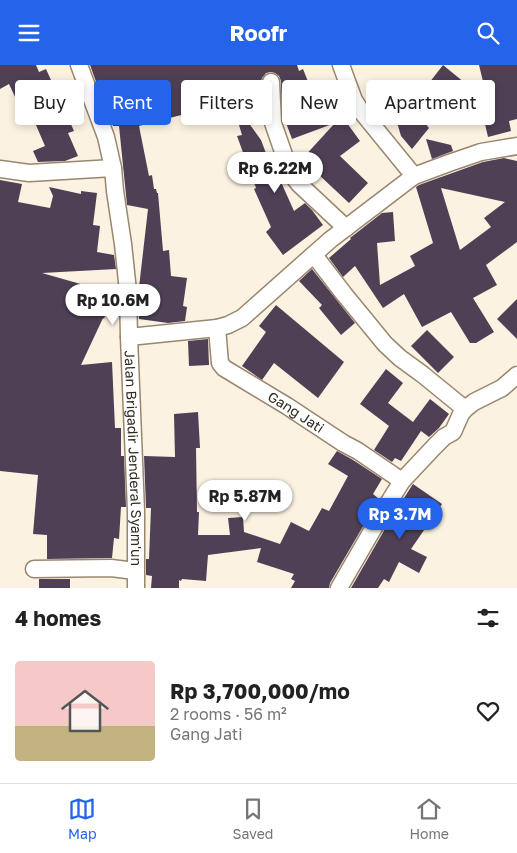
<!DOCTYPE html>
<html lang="en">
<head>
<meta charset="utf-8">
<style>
	:root { --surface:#fff; --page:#f6f6f6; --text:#222; --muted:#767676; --line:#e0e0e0; --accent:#2563eb }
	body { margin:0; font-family:"Golos Text",sans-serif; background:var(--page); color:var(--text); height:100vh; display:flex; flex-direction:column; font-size:19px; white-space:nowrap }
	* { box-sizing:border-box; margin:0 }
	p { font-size:16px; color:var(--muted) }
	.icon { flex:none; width:28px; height:28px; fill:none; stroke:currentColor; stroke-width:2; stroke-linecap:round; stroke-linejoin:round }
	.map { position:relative; height:523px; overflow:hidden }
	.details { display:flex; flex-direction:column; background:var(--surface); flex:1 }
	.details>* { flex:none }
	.hud { position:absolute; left:15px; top:15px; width:488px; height:45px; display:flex; gap:10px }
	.price { position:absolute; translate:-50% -42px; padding:0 11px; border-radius:18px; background:#fff; color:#222; font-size:16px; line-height:32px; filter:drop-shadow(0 1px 2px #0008) }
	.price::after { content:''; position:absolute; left:50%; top:30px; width:15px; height:11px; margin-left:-8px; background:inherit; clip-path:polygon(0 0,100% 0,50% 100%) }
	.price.active { background:var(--accent); color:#fff }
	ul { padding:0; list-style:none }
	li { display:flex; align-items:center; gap:15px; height:125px; padding:0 15px }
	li+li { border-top:1px solid var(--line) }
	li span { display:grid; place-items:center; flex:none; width:140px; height:100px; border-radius:5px; color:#555 }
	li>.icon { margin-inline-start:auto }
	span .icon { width:60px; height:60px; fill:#fffc; stroke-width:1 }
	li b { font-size:21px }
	h2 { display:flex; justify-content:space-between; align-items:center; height:60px; padding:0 15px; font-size:21px }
	.chip { padding:0 18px; border-radius:5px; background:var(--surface); box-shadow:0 2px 8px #0003; font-size:18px; line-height:45px }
	.chip.active { background:var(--accent); color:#fff }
	header { display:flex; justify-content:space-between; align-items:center; height:65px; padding:0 15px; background:var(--accent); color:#fff; font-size:22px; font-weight:700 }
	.tab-bar { display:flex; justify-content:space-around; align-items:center; height:70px; border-top:1px solid var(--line); background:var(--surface); font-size:14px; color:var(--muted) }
	.tab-bar a { display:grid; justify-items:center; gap:2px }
	.tab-bar .active { color:var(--accent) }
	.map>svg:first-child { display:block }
	.building { fill:#4f4056; fill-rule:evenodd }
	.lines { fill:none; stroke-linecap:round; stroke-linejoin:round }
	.minor-casing { stroke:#98876e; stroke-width:19 }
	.minor { stroke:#fff; stroke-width:16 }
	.labels { text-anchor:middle; stroke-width:5; stroke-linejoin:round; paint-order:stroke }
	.street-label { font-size:14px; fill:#302a1f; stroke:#fcf2e1 }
</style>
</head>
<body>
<header><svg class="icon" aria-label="menu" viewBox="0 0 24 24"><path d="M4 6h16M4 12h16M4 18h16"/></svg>Roofr<svg class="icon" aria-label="search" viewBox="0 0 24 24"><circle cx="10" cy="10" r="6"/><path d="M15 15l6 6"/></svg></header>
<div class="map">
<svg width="517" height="523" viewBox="0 0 517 523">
	<rect width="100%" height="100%" fill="#fcf2e1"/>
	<g class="building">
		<polygon points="0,0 36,0 39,7 46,4 74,66 68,68 78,91 65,96 38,97 33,86 45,81 20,23 16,34 9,19 0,24"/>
		<polygon points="90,0 297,0 299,6 303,4 319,44 335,38 339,47 360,76 340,91 368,118 349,138 302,94 335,58 292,74 282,47 281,16 279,11 275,8 271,7 266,8 262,13 261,17 262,48 255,50 228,25 227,20 182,37 185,49 139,61 149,111 152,110 154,124 156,124 157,128 158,128 163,186 169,185 171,211 187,213 183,241 187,242 185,256 168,258 139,254 138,231 148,144 127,140 119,61 113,61 107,33 102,33"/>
		<polygon points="443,0 465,18 448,40 426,22"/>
		<polygon points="479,0 517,0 517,54 509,56 511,66 488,72 478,29 488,37"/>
		<polygon points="235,39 261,75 278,120 281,117 294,146 305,138 312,145 323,160 283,190 266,167 271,162 254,124 256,123 237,71 242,70 233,40"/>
		<polygon points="411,41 429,63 412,84 401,71 396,54"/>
		<polygon points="426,74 451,80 453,86 432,94"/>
		<path d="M504,93L517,96V177L486,200L497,220L473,233L494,267L476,278H470L451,247L422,262L404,229L383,243L355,201L343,212L329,193L351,174L350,173L382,148L393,147L395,176L377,178L380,220L415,201L410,191L433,178L416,122L419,120L483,97ZM441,123L505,137L484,153L491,162L460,185Z"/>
		<polygon points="0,115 22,119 18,137 50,143 53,131 49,122 81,129 81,126 97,128 93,160 100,161 97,187 114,190 116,204 42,208 112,228 104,254 103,253 81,300 112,297 115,363 121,363 121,391 124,391 126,442 121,442 119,474 114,473 112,493 47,494 47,470 33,469 38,410 0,406"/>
		<polygon points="312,204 355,258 341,270 319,243 322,240 299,216"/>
		<polygon points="517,234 517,274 497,254"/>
		<polygon points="276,240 344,297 318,333 274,298 262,315 242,301 266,267 259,261"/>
		<polygon points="427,265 454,292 438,308 411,281"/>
		<polygon points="208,274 209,300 189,301 188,276"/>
		<polygon points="386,304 403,318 388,338 413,357 430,334 449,349 439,363 429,372 421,366 401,396 395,393 392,397 374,385 389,361 360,339"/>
		<polygon points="198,347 200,383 196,383 197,447 199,447 198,470 230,470 228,453 243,452 244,467 280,479 291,457 309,466 322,443 329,446 348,411 328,399 337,386 353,395 382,414 373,429 379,434 330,518 329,523 291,523 295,516 291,514 294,509 257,497 261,483 208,490 206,516 182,514 181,516 179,515 179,523 151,523 152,511 146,510 146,494 149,494 151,443 146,443 144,391 175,392 174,349"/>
		<polygon points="413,419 442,439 411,484 427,492 419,508 399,497 389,517 384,514 378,523 351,523 393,450"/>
		<rect x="39" y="514" width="31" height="9"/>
	</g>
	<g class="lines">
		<g class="minor-casing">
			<g id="minor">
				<path id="s1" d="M79,0L106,72L113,103L115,126L123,179L128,226L129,272L136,446V523"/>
				<polyline points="341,0 354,35 361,46 414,111"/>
				<polyline points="271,17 273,58 290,107 299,119 346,163"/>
				<polyline points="0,104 29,108 113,103"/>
				<polyline points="314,190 344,229 385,279 400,293 422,309 465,344"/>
				<path id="s2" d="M217,263L220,298L224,303L287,341L343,378L358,386L402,416"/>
				<polyline points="129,272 217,263 228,260 242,253 330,175 414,111 449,98 481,87 517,81"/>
				<polyline points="34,504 111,503 135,506"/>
				<polyline points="339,523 384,445 402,416 434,382 444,372 453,367 461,349 465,344 474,337 502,323 517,310"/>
			</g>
		</g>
		<use href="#minor" class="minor"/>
	</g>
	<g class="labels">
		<g class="street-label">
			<text dy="5" stroke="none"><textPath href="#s2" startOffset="126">Gang Jati</textPath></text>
			<text dy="5" stroke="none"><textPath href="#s1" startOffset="400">Jalan Brigadir Jenderal Syam'un</textPath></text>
		</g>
	</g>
</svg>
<b class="price" style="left:275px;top:129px">Rp 6.22M</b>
<b class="price" style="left:113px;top:261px">Rp 10.6M</b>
<b class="price" style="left:245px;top:457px">Rp 5.87M</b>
<b class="price active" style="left:400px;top:475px">Rp 3.7M</b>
<div class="hud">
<a class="chip">Buy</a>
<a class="chip active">Rent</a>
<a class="chip">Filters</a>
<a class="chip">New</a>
<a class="chip">Apartment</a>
</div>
</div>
<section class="details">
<h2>4 homes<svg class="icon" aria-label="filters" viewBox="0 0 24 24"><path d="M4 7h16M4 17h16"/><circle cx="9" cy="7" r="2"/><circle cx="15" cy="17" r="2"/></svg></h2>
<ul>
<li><span style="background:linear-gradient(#f6c9c9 65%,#c2b280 0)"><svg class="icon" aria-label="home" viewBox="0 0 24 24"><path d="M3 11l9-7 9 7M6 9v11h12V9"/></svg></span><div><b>Rp 3,700,000/mo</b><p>2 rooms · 56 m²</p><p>Gang Jati</p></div><svg class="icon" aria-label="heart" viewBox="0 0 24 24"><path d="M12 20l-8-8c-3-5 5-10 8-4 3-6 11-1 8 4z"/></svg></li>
</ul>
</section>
<nav class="tab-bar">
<a class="active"><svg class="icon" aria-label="map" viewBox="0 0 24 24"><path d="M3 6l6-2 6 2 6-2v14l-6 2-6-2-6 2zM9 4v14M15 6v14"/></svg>Map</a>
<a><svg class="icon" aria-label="saved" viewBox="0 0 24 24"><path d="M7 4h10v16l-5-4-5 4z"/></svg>Saved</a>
<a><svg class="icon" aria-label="home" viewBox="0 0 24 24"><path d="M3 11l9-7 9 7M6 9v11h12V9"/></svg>Home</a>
</nav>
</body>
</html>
